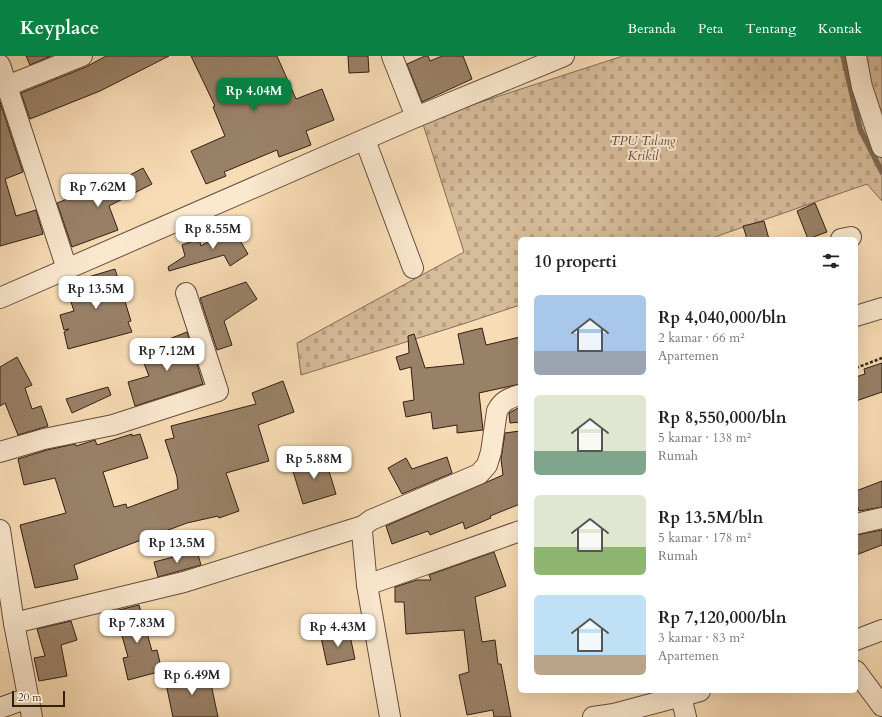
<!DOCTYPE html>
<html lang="id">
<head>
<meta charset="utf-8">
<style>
	:root { --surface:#fff; --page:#f6f6f6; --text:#202124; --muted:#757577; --accent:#0b8043 }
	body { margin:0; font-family:Cardo,serif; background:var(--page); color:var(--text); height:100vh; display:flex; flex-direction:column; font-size:15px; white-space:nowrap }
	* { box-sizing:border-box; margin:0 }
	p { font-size:13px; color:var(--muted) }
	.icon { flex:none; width:22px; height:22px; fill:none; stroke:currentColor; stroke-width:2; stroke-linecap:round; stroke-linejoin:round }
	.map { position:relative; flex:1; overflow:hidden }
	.sheet { position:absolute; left:518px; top:181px; width:340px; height:456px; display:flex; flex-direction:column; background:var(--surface); border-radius:6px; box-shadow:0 4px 16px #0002 }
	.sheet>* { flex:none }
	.scale { position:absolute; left:12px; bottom:10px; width:53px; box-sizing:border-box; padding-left:4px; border:2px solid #321f14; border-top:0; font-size:11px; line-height:14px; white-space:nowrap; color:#321f14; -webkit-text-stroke:3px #fae8cf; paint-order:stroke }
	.price { position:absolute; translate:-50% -34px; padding:0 9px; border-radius:8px; background:#fff; color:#222; font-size:13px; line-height:26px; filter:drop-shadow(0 1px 2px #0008) }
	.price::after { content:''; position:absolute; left:50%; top:24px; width:12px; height:9px; margin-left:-6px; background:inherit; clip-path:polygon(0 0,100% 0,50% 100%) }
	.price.active { background:var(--accent); color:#fff }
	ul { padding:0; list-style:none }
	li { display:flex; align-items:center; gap:12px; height:100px; padding:0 16px }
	li span { display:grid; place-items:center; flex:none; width:112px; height:80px; border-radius:6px; color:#555 }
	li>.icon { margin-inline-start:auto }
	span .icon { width:48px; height:48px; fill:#fffc; stroke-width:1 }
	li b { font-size:17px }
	h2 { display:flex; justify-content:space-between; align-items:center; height:48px; padding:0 16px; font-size:17px }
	header { display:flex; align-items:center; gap:24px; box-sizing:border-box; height:56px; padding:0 20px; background:var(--accent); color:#fff }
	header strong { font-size:19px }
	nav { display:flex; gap:22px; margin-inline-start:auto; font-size:14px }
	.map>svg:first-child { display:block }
	.cemetery { fill:url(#cemetery-stones); stroke:#846e57 }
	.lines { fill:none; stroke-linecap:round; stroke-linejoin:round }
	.stream { stroke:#816a54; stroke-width:5.5 }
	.building { fill:#998168; stroke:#321f14 }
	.minor-casing { stroke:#644e3c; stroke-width:22 }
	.path { stroke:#321f14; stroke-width:2.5; stroke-dasharray:3 2; stroke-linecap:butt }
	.minor { stroke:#fae8cf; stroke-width:20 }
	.labels { text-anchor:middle; stroke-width:4; stroke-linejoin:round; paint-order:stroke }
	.park-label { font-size:13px; font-style:italic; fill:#634e3c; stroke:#fae8cf }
</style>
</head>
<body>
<header>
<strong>Keyplace</strong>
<nav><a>Beranda</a><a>Peta</a><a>Tentang</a><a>Kontak</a></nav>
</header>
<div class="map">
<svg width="882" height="661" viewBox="0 0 882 661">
	<defs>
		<pattern id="cemetery-stones" width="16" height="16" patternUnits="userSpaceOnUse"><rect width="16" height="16" fill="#d6bc9a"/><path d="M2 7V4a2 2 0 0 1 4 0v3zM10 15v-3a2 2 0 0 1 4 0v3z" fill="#b8a184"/></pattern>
	</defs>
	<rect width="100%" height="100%" fill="#f8dcb5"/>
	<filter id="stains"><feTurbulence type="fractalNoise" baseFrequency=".005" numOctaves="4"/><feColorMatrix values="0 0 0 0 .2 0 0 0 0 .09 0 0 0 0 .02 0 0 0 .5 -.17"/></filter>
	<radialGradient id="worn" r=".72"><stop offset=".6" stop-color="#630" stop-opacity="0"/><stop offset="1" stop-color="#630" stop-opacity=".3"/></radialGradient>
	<polygon class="cemetery" points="623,0 882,0 882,145 867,128 709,183 520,183 520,249 463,268 301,319 297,287 464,196 422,65"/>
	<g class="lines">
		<polyline class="stream" points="843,0 860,73 882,116"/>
	</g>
	<g class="building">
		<polygon points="26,0 51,0 30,9"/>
		<polygon points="106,0 169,0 100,35 30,63 21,37 86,11"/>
		<polygon points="191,0 277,0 296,43 322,33 334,64 306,75 311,89 279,101 277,94 224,116 226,120 206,128 191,95 225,80 213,51 215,50"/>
		<polygon points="348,0 368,0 369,16 349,17"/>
		<polygon points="425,0 428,0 430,5 442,0 463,0 472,23 422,46 407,8"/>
		<polygon points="0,46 23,116 5,123 16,160 36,154 43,178 0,190"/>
		<polygon points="143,112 152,128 109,150 118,174 72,191 57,147 102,129 104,133"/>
		<polygon points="815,147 827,176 808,183 797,155"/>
		<polygon points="764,165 769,183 747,183 743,170"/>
		<polygon points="232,171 248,198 230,210 224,199 169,215 168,211 185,200 182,189 199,183 201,190"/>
		<polygon points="115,213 131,265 128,266 132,276 68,293 64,276 69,273 64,274 60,259 74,255 65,228"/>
		<polygon points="246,226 257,243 224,265 232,289 217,294 200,242"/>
		<polygon points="482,272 486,289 520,281 520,328 479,337 483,374 457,377 457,369 433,373 431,356 406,361 403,346 414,344 411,311 400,314 396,301 409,297 408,280 414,278 425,312 464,308 458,278"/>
		<polygon points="187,276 203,328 135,350 128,326 149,320 141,300 171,287 169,283"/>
		<polygon points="17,301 32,329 25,332 32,353 41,350 48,370 18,379 5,347 0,350 0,311"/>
		<polygon points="882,307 882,336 856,345 856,321 865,318 864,313"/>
		<polygon points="283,325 294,356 258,369 269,405 226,417 239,455 219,462 218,460 187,467 74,509 78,523 35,532 20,469 66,457 55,422 24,429 18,403 47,394 75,388 76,390 95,384 97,389 132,378 132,380 140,378 148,402 103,416 114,451 126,448 127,452 178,433 177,421 165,384 174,382 171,370 256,348 252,337"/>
		<polygon points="108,331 111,339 72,357 66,343"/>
		<polygon points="520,351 520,366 510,367 509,357"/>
		<polygon points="520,375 520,448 490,460 491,462 465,473 463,466 430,479 428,475 392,488 386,470 503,419 501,403 505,377"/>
		<polygon points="324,399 336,438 303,448 291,409"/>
		<polygon points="447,401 452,417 402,438 388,412 406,402 412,413"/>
		<polygon points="882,425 882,451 859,455 856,446 856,435"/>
		<polygon points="882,474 882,489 856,499 856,479"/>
		<polygon points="197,495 201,509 158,521 154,506"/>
		<polygon points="494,496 506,530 475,541 482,586 495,584 498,608 501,608 511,661 494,661 493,654 467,659 459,619 469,616 464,574 406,578 404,546 395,546 395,531 417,524 431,524 429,519"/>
		<polygon points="139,549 152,595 157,594 162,615 128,624 123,602 128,601 115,555"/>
		<polygon points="71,565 77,584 61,589 67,620 39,625 34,602 45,600 37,573"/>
		<polygon points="349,575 355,603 327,609 321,581"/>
		<polygon points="208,614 218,661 173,661 165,623"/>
	</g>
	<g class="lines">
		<g class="minor-casing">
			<g id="minor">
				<polyline points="392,0 416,61"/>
				<polyline points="856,0 862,31 882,91"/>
				<polyline points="0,9 67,213"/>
				<polyline points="7,30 82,0"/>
				<polyline points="365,84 413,212"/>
				<polyline points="841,183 851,181"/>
				<polyline points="0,242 416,61 564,0"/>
				<polyline points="856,260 882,252"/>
				<polyline points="0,396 44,383 113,369 218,335 186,237"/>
				<polyline points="856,468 882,462"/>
				<polyline points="0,474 14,567 32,661"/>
				<polyline points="367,529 520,475"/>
				<polyline points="14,567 184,526 363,470"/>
				<polyline points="856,584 882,574"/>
				<polyline points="856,615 882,650"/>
				<polyline points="681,641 686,661"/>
				<polyline points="0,652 28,642"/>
				<path d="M390,661L367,529L362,476L363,470L371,464L479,418L487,409L491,396L497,355C502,345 509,342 520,339"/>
				<polyline points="593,661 614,658 700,635"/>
			</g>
		</g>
		<polyline class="path" points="856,312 882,302"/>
		<use href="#minor" class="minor"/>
	</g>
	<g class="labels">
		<g class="park-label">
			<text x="643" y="89">TPU Talang<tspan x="643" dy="15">Krikil</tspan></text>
		</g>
	</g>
	<rect width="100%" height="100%" filter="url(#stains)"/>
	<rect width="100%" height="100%" fill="url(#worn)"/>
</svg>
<div class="scale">20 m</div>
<b class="price active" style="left:254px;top:56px">Rp 4.04M</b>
<b class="price" style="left:98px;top:152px">Rp 7.62M</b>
<b class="price" style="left:213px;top:194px">Rp 8.55M</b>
<b class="price" style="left:96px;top:254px">Rp 13.5M</b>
<b class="price" style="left:167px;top:316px">Rp 7.12M</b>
<b class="price" style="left:314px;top:424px">Rp 5.88M</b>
<b class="price" style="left:177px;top:508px">Rp 13.5M</b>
<b class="price" style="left:137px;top:588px">Rp 7.83M</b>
<b class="price" style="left:338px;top:592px">Rp 4.43M</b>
<b class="price" style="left:192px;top:640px">Rp 6.49M</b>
<section class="sheet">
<h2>10 properti<svg class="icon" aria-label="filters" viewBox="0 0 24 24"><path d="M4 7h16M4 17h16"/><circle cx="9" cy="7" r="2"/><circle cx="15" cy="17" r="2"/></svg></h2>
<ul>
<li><span style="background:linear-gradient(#a9c7e8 70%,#9aa5b1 0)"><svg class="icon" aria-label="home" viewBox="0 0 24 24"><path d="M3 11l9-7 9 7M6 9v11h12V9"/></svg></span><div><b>Rp 4,040,000/bln</b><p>2 kamar · 66 m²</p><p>Apartemen</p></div></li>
<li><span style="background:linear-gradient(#dfe7d0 70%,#7fa58c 0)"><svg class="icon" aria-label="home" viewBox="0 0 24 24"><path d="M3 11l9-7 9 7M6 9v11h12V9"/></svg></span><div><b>Rp 8,550,000/bln</b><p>5 kamar · 138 m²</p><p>Rumah</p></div></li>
<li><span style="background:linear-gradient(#dfe7d0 65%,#8fb573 0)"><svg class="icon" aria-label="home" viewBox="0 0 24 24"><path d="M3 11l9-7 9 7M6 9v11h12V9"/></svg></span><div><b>Rp 13.5M/bln</b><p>5 kamar · 178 m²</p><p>Rumah</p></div></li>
<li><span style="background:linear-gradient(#bfe0f5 75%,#b9a48a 0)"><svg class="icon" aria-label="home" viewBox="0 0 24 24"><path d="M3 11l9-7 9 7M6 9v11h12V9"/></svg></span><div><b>Rp 7,120,000/bln</b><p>3 kamar · 83 m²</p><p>Apartemen</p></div></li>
</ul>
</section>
</div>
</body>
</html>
